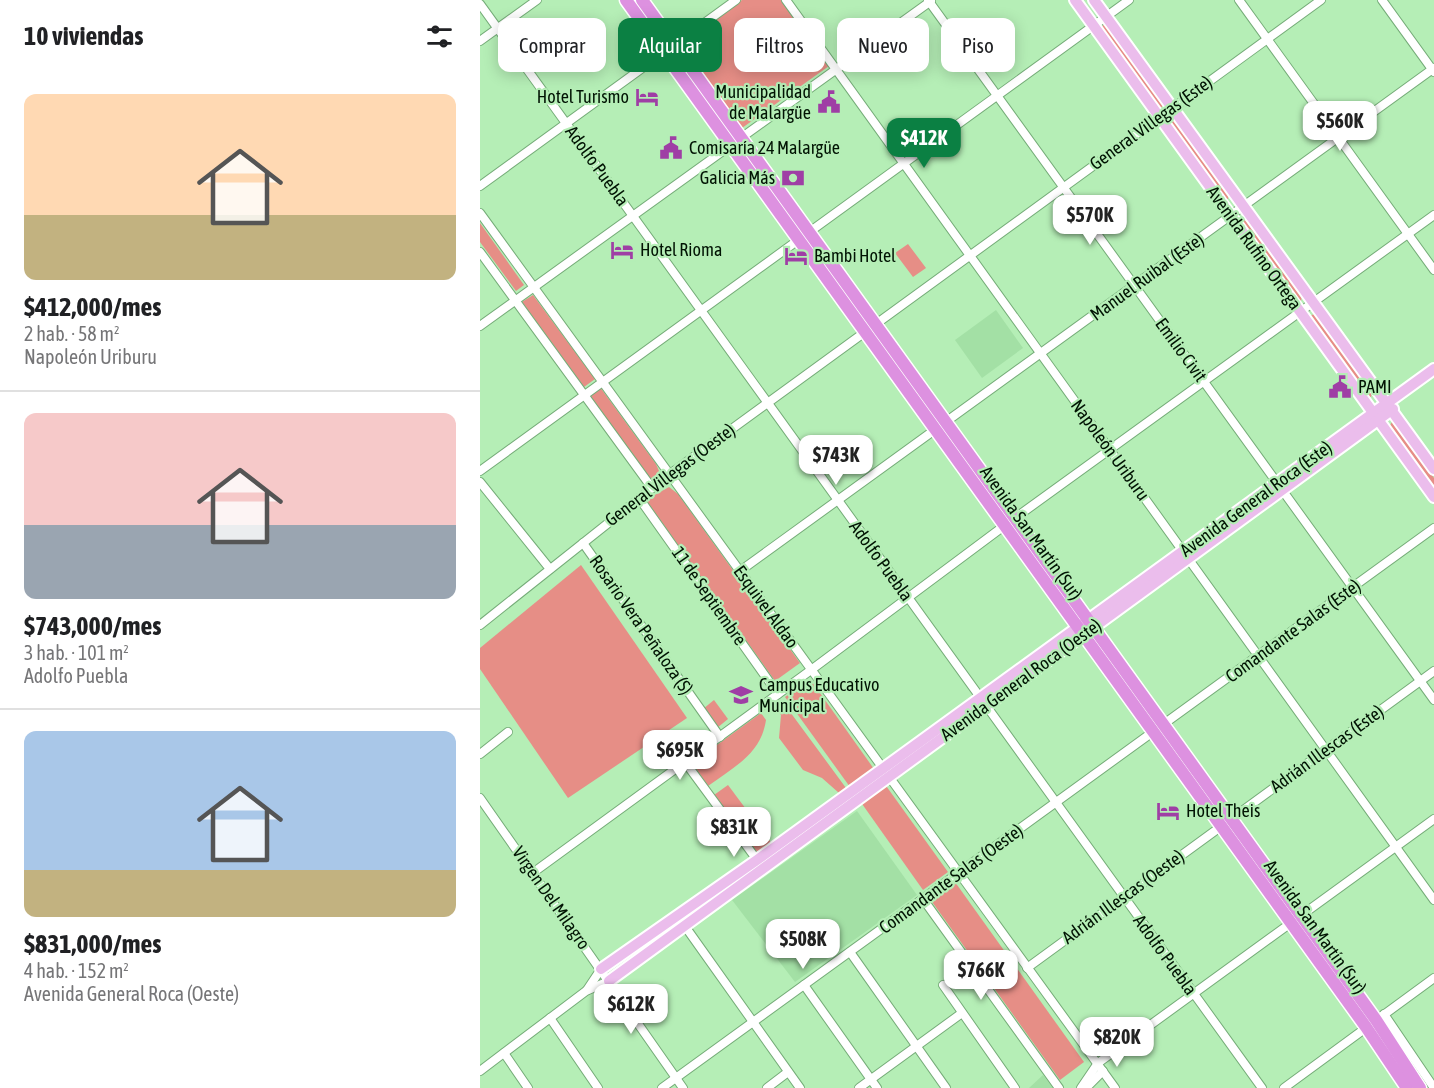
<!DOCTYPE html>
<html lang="es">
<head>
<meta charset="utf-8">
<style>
	:root { --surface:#fff; --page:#f2f2f2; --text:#202124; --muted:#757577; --line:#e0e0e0; --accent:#0b8043 }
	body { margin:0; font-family:"Asap Condensed",sans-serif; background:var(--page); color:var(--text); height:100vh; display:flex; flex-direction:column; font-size:22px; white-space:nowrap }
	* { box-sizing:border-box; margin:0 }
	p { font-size:20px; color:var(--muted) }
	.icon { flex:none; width:33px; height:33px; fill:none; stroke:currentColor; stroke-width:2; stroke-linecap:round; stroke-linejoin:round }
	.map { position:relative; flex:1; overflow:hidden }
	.side { display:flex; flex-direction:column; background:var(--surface); width:480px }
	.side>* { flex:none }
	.hud { position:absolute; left:18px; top:18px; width:570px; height:54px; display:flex; gap:12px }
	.price { position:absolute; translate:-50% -51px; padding:0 14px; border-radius:12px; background:#fff; color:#222; font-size:20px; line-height:39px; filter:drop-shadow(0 2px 3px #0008) }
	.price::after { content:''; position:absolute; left:50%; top:36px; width:18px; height:14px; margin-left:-9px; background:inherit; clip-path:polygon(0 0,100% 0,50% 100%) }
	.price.active { background:var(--accent); color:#fff }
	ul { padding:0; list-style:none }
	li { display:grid; align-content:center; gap:12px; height:318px; padding:0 24px }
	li+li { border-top:2px solid var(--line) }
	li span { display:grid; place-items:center; height:186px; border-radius:12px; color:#555 }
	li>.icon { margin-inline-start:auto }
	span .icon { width:108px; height:108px; fill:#fffc; stroke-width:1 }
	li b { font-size:26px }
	h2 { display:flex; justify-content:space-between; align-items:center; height:72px; padding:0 24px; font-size:26px }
	.pill { padding:0 21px; border-radius:12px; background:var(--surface); box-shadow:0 3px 15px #0003; font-size:21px; line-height:54px }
	.pill.active { background:var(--accent); color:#fff }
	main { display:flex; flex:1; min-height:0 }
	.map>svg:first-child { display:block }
	.built { fill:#a3e0a5 }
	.green { fill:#e68e86 }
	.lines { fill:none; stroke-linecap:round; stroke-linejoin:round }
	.minor-casing { stroke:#75ac78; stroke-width:10 }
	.major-casing { stroke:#fff; stroke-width:14 }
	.highway-casing { stroke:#fff; stroke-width:15 }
	.minor { stroke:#fff; stroke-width:8 }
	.major { stroke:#ebbdec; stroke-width:10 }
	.highway { stroke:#dd91e0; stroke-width:12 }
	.labels { text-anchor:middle; stroke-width:4.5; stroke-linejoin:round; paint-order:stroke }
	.poi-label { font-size:18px; fill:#011303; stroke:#b5eeb6; text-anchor:start }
	.street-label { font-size:18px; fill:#011303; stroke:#b5eeb6 }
</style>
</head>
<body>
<main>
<section class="side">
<h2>10 viviendas<svg class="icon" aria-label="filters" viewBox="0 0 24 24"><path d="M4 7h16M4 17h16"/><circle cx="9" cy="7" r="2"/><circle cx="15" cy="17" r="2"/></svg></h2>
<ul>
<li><span style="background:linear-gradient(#ffd9b3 65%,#c2b280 0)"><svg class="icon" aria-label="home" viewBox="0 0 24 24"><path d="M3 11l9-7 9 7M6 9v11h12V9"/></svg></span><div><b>$412,000/mes</b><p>2 hab. · 58 m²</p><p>Napoleón Uriburu</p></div></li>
<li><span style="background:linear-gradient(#f6c9c9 60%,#9aa5b1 0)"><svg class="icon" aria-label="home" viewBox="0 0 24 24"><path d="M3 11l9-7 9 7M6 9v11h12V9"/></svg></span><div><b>$743,000/mes</b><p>3 hab. · 101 m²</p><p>Adolfo Puebla</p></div></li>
<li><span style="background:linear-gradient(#a9c7e8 75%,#c2b280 0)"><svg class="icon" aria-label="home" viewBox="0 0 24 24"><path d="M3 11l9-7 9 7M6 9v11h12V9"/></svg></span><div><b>$831,000/mes</b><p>4 hab. · 152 m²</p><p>Avenida General Roca (Oeste)</p></div></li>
</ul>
</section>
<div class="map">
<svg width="954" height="1088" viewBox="0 0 954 1088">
	<rect width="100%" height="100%" fill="#b5eeb6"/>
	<g class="built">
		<polygon points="516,310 543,348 502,378 475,340"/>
		<polygon points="377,811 437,895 315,982 252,900"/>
		<polygon points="563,1075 573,1088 549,1088"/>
	</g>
	<g class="green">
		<polygon points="262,0 301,0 349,66 262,128 201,44"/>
		<polygon points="625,24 683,103 682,107 679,108 621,27"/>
		<polygon points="691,116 749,194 748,199 743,198 688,121"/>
		<polygon points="764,218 822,296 821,301 819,301 760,220"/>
		<polygon points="0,223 44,285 36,291 0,242"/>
		<polygon points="428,244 446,268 433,277 415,253"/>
		<polygon points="53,295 115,379 104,387 42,302"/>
		<polygon points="834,314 892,392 891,397 888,397 830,316"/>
		<polygon points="120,387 176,464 179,471 171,480 109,395"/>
		<polygon points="912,422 954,478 954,489 909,427"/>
		<polygon points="189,487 198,494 320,663 295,681 166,500"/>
		<polygon points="101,565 207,718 88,798 0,669 0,648"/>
		<polygon points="330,679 394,769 370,787 305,697"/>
		<polygon points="234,700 248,719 237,728 223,709"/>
		<polygon points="302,701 366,788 359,793 342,778 323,770 299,738 301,715 295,707"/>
		<path d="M281,713L286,720C281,754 254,767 228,786L212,763Z"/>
		<polygon points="404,783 468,872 443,890 380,801"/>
		<polygon points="248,785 292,844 278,854 234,795"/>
		<polygon points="475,882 604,1062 580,1080 450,899"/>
	</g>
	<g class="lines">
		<g class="minor-casing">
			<g id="minor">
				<polyline points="306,0 954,900"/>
				<polyline points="448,0 954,700"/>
				<polyline points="759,0 954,270"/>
				<polyline points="902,0 954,72"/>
				<polyline points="0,4 782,1088"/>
				<polyline points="0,41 57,0"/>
				<polyline points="0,186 256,0"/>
				<polyline points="0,213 635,1088"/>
				<polyline points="0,252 172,488"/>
				<polyline points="0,326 451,1"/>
				<polyline points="0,471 649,0"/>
				<polyline points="0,482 70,569"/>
				<polyline points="159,498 298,694"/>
				<polyline points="103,543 240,737"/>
				<polyline points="260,571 954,68"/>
				<polyline points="0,625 190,474 841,0"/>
				<polyline points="0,754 28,732"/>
				<polyline points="205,762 277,860"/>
				<polyline points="0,798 203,1088"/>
				<polyline points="54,872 331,670 524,526 954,215"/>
				<polyline points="443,899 579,1088"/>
				<polyline points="197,915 320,1088"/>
				<polyline points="370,952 466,1088"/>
				<polyline points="547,968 954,671"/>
				<polyline points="324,985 397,1088"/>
				<polyline points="463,985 535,1088"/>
				<polyline points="107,990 121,969"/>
				<polyline points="904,1014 954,1088"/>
				<polyline points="70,1018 118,1088"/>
				<polyline points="24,1053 48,1088"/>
				<polyline points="0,1071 106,991 129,981"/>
				<polyline points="182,1088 954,528"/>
				<polyline points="287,1088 308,1072"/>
				<polyline points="379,1088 482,1013"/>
				<polyline points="601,1088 618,1063 954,819"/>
				<polyline points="606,1088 623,1071"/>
				<polyline points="804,1088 954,978"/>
			</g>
		</g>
		<g class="major-casing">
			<g id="major">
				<polyline points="595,0 954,497"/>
				<polyline points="614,0 954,469"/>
				<polyline points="121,969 277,860 954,369"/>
				<polyline points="129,981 913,409"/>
			</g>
		</g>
		<g class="highway-casing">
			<g id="highway">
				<polyline points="146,0 886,1027 927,1088"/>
				<polyline points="162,0 896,1020 940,1088"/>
			</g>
		</g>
		<use href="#minor" class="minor"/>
		<use href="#major" class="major"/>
		<use href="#highway" class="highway"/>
	</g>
	<defs>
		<g id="hotel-bare" transform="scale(1.8)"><path d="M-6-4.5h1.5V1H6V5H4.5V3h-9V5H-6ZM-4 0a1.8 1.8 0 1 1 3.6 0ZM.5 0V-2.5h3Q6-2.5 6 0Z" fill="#9f3ea5" stroke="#b5eeb6" stroke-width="2.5" paint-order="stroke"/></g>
		<g id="civic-bare" transform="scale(1.8)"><path d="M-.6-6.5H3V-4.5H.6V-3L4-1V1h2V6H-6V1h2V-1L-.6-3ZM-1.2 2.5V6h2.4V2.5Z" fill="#9f3ea5" stroke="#b5eeb6" stroke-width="2.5" paint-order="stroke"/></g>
		<g id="bank-bare" transform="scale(1.8)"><path d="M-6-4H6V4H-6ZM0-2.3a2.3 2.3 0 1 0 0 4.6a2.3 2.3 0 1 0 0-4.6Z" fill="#9f3ea5" stroke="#b5eeb6" stroke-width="2.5" paint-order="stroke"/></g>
		<g id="university-bare" transform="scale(1.8)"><path d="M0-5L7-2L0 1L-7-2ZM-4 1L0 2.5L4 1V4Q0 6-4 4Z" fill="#9f3ea5" stroke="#b5eeb6" stroke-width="2.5" paint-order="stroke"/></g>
	</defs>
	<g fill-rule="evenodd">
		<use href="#hotel-bare" x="167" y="97"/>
		<use href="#civic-bare" x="349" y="102"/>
		<use href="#civic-bare" x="191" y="148"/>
		<use href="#bank-bare" x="313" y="178"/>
		<use href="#hotel-bare" x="142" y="250"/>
		<use href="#hotel-bare" x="316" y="256"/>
		<use href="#civic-bare" x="860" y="387"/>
		<use href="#university-bare" x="261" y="695"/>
		<use href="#hotel-bare" x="688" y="811"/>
	</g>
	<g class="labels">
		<g class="poi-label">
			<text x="331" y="98" text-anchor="end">Municipalidad<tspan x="331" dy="21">de Malargüe</tspan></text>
			<text x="149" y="103" text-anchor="end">Hotel Turismo</text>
			<text x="209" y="154">Comisaría 24 Malargüe</text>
			<text x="295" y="184" text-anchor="end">Galicia Más</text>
			<text x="160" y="256">Hotel Rioma</text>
			<text x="334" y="262">Bambi Hotel</text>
			<text x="878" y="393">PAMI</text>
			<text x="279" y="691">Campus Educativo<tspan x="279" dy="21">Municipal</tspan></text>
			<text x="706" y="817">Hotel Theis</text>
		</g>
		<g class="street-label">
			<text transform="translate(671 123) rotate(-36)" y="6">General Villegas (Este)</text>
			<text transform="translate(117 166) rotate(54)" y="6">Adolfo Puebla</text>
			<text transform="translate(774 248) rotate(54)" y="6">Avenida Rufino Ortega</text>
			<text transform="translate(667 277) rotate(-36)" y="6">Manuel Ruibal (Este)</text>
			<text transform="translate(701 350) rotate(54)" y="6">Emilio Civit</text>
			<text transform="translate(630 450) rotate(54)" y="6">Napoleón Uriburu</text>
			<text transform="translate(190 475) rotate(-37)" y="6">General Villegas (Oeste)</text>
			<text transform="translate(776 499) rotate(-36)" y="6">Avenida General Roca (Este)</text>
			<text transform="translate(551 533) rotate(54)" y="6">Avenida San Martín (Sur)</text>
			<text transform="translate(401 561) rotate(54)" y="6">Adolfo Puebla</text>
			<text transform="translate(229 596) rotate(55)" y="6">11 de Septiembre</text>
			<text transform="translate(286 607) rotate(54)" y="6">Esquivel Aldao</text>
			<text transform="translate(161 625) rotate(55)" y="6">Rosario Vera Peñaloza (S)</text>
			<text transform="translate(813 631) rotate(-36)" y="6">Comandante Salas (Este)</text>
			<text transform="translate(541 680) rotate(-36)" y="6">Avenida General Roca (Oeste)</text>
			<text transform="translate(847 749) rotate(-36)" y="6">Adrián Illescas (Este)</text>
			<text transform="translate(471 879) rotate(-36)" y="6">Comandante Salas (Oeste)</text>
			<text transform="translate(643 897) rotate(-36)" y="6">Adrián Illescas (Oeste)</text>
			<text transform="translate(71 898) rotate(55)" y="6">Virgen Del Milagro</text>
			<text transform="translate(835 927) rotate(54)" y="6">Avenida San Martín (Sur)</text>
			<text transform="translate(685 955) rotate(54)" y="6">Adolfo Puebla</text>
		</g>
	</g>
</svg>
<b class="price" style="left:860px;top:152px">$560K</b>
<b class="price active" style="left:444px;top:169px">$412K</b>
<b class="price" style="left:610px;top:246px">$570K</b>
<b class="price" style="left:356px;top:486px">$743K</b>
<b class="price" style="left:200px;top:781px">$695K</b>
<b class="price" style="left:254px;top:858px">$831K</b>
<b class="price" style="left:323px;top:970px">$508K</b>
<b class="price" style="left:501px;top:1001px">$766K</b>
<b class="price" style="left:151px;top:1035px">$612K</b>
<b class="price" style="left:637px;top:1068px">$820K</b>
<div class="hud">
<a class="pill">Comprar</a>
<a class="pill active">Alquilar</a>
<a class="pill">Filtros</a>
<a class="pill">Nuevo</a>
<a class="pill">Piso</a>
</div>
</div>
</main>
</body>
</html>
